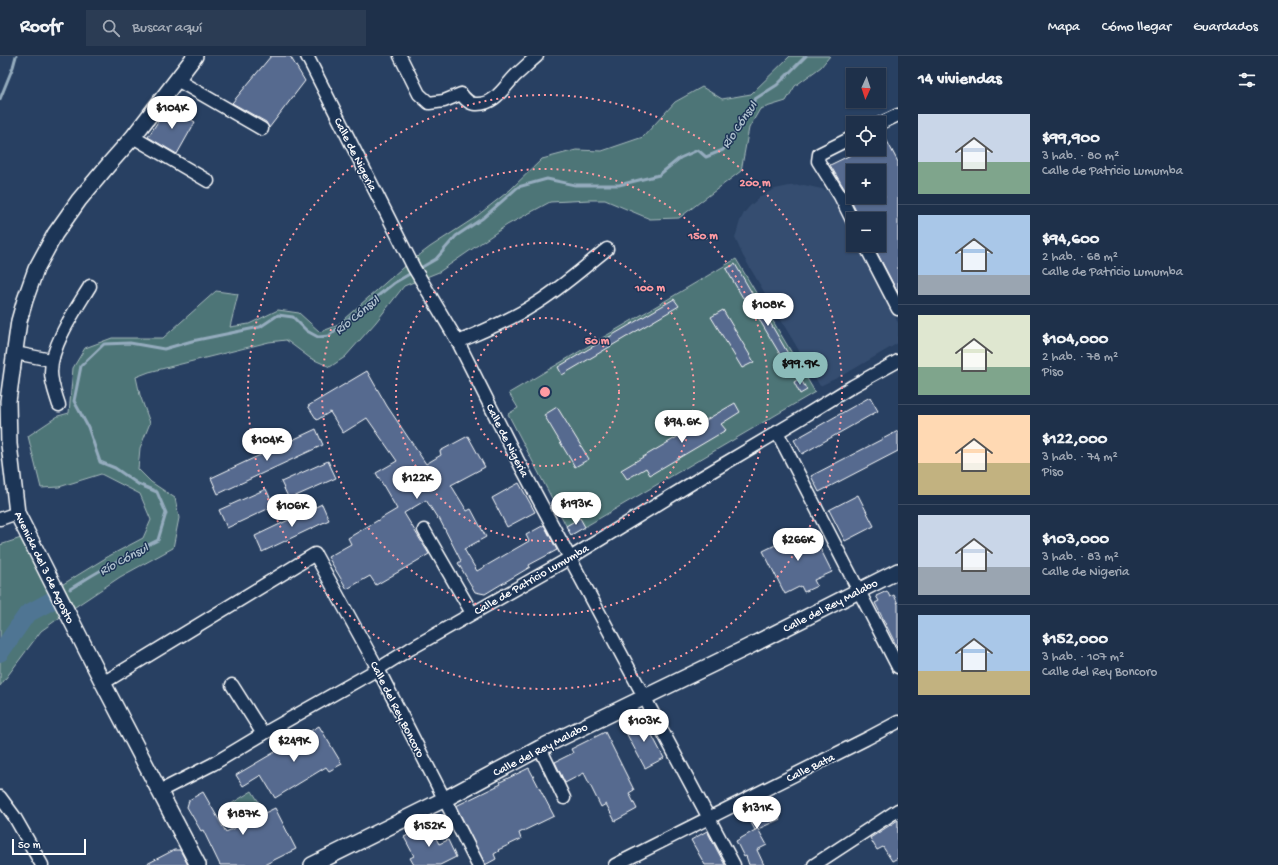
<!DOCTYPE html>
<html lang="es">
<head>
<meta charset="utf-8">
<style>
	:root { --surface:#1e304a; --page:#2b3c54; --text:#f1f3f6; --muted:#a1a9b5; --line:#3c4b62; --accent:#8bbbb9 }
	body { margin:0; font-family:"Gochi Hand",sans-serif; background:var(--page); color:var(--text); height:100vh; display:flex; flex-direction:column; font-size:15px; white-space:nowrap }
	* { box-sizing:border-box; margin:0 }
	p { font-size:13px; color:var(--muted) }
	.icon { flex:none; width:22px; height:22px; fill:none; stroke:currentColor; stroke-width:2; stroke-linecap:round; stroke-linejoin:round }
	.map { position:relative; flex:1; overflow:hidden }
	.panel { display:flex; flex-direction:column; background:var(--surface); width:380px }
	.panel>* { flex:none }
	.needle { width:26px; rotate:183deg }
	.controls { position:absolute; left:846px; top:12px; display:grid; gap:8px }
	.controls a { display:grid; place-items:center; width:40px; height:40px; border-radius:0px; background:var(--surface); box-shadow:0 1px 3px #0004,0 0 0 1px var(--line); font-size:20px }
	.scale { position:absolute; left:12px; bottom:10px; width:74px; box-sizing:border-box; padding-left:4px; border:2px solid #fff; border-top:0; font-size:11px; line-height:14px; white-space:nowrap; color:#fff; -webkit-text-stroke:3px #1d3557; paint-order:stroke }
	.price { position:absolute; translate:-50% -34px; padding:0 9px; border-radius:14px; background:#fff; color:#222; font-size:13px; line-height:26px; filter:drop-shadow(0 1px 2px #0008) }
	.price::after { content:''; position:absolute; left:50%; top:24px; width:12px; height:9px; margin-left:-6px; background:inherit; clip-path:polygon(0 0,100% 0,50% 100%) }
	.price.active { background:var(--accent); color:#111 }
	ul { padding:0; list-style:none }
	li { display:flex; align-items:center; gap:12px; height:100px; padding:0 20px }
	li+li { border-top:1px solid var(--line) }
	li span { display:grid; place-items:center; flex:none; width:112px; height:80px; border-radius:0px; color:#555 }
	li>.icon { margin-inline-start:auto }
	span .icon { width:48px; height:48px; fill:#fffc; stroke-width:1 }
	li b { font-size:17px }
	h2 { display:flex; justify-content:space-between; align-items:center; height:48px; padding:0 20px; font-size:17px }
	header { display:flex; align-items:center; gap:24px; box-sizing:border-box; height:56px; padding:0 20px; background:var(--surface); border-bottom:1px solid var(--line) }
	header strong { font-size:19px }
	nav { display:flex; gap:22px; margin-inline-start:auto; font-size:14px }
	.search { width:280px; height:36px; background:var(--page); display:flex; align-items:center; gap:10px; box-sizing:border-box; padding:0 14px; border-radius:0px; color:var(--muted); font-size:15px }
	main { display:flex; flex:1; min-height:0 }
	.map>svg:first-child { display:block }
	.built { fill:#364d70 }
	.green { fill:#4d7477; stroke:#a6babb }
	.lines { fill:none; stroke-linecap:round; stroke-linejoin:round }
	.stream { stroke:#95acbe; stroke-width:3 }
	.river { stroke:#4f7593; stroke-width:18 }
	.building { fill:#566b8f; stroke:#fff; fill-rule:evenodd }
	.minor-casing { stroke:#fff; stroke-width:15 }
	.major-casing { stroke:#fff; stroke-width:18 }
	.minor { stroke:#1d3557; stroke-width:12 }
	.major { stroke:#1d3557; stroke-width:15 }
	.ring { fill:none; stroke:#ff9aa2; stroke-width:2; stroke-dasharray:2 4 }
	.labels { text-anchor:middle; stroke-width:3; stroke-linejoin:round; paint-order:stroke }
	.street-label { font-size:12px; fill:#fff; stroke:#1d3557 }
	.water-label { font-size:13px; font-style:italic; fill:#b0c1ce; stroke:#1d3557 }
	.centre { fill:#ff9aa2; stroke:#1d3557; stroke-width:2 }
	.ring-label { font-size:12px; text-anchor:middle; font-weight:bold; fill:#ff9aa2; stroke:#1d3557; stroke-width:3; stroke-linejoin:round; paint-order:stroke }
</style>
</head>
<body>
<header>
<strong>Roofr</strong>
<div class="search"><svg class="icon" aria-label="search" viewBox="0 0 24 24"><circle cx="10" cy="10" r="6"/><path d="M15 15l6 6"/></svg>Buscar aquí</div>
<nav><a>Mapa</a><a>Cómo llegar</a><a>Guardados</a></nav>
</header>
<main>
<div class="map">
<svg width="898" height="809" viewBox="0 0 898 809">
	<rect width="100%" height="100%" fill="#284062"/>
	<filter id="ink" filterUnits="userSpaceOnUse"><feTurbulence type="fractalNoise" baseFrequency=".025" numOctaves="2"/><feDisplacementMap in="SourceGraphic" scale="8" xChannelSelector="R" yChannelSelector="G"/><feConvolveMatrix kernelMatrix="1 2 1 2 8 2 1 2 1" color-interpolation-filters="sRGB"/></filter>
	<g filter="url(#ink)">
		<polygon class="built" points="804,129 830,135 837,139 853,173 853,189 861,189 898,267 898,287 847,317 820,330 743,200 735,182 740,165 744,157 749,151 761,140 775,133 789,130"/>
		<g class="green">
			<polygon points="790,0 830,0 821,11 795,30 786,45 760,53 749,72 741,115 679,162 650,163 605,144 590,144 550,146 507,169 439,216 404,230 376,266 345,301 330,311 310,302 286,284 269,286 149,316 136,321 140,339 150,367 140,392 138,413 151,426 175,442 179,462 173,492 120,521 66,557 41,575 0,630 0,489 27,480 55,533 109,500 143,482 151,464 140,438 101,418 59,431 41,432 28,380 58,360 69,357 73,312 85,292 112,282 163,282 216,235 238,238 230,271 249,268 278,254 299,257 320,276 336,270 401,213 430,191 473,163 510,134 542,103 576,94 602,95 643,81 675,46 702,31 722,43 751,38"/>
			<polygon points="736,203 815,336 571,479 508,358 518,352 509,337"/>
			<polygon points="252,735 262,751 230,770 221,754"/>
		</g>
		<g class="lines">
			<g class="stream">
				<polyline points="0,43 13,11 16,0"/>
				<polyline points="417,214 436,203 456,180 483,162 518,131 547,123 575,129 619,129 659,119 680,102 698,94 706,101 723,94 738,73 755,43 777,29 806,0"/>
				<path d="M70,533C98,515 127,499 158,484L166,457L157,436L138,428L115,412L100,406L88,371L74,345L81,310L104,288L130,287L164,293L192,285L260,271L278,259L293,261L307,275L318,281L329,280L341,269L394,227L413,216"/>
			</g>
			<polyline class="river" points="0,597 27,558 51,545"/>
		</g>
		<g class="building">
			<polygon points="271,0 290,0 305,25 269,72 266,66 232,47"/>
			<polygon points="168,50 195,66 177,98 148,81"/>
			<path d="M885,81L898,106V237L873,189H879V163H860L847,137L830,109L863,93H879V84ZM853,115H879V130L885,141H853Z"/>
			<polygon points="735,208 752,237 743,242 726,213"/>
			<polygon points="754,239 790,301 784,305 747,243"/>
			<polygon points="674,243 679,250 562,319 558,311"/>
			<polygon points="723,254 754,306 742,312 711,261"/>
			<polygon points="367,315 387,350 426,408 441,399 440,395 468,380 485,411 451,429 467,455 471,453 486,481 464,493 477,515 529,485 526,479 544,469 557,494 529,509 530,511 485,538 475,536 458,507 461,505 439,462 438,463 426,444 404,457 429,498 376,529 370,520 347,533 328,501 351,488 348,482 397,453 376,417 397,405 367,362 343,377 330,356 317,364 308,350"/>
			<polygon points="800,322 807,334 800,338 794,326"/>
			<polygon points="870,341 878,355 802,398 794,384"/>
			<polygon points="735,347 740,356 721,368 726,374 650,419 646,412 627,423 621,414"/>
			<polygon points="557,351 589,403 575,411 544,359"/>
			<polygon points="316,373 323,389 218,438 211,422"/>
			<polygon points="898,375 898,395 819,436 811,420"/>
			<polygon points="328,405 336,422 289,443 281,426"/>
			<polygon points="519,427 535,456 507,471 492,442"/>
			<polygon points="266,433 274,450 227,472 219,454"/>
			<polygon points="858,439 874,470 845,485 829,454"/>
			<polygon points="322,448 329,464 262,496 255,480"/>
			<polygon points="580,462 585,471 571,479 566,470"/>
			<polygon points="810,472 832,516 814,524 817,530 804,536 801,530 785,538 763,495"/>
			<polygon points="887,535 890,541 894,539 898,548 898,593 875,547 879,545 876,540"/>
			<polygon points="643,662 664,702 645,712 624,673"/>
			<polygon points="319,670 342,708 329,715 326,711 275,742 261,719 243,730 236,719"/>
			<polygon points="605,676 634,734 629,737 637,753 615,765 606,748 601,751 584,717 565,727 555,706 573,697 571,693"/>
			<polygon points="529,712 554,760 519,777 521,783 498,794 499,795 494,798 496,803 485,809 456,750 501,728 500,726"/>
			<polygon points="203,736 226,776 275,752 296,793 264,809 220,809 203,774 201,775 187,751 189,744"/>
			<polygon points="771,742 780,763 758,773 767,789 757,794 764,809 749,809 746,800 744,801 736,785 757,773 755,774 744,753"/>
			<polygon points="898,764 898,802 892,805 883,791 877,794 870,782"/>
			<polygon points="429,769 439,788 448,784 456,801 440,809 414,809 410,802 414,800 404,781"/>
			<polygon points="707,775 725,809 705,809 691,784"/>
			<polygon points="174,794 180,794 188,809 145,809"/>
		</g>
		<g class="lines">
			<g class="minor-casing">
				<g id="minor">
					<polyline points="307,0 414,212 458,286 517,403 734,809"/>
					<path d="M400,0L419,38L429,47L444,45L461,38C465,43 469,48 476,48C495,49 504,31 516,19C523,13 530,6 537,0"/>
					<polyline points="177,24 262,73"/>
					<polyline points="879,68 898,59"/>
					<polyline points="133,81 208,125"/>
					<polyline points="853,81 819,98 818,105 840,140 853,166"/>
					<polyline points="865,189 898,253"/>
					<path d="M458,286C483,275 509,265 532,250C559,234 583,212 607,193"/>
					<polyline points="15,297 51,304"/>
					<path d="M59,349C56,339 51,327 51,316C51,289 76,253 90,230"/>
					<polyline points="777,376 898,611"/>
					<polyline points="0,463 17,457"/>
					<polyline points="424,474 472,557"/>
					<polyline points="103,627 315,498 378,613 478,809"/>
					<polyline points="232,629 263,678"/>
					<polyline points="540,692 564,742"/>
					<polyline points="160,735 213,708 263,678 378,613 410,593 570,502 702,421 798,364 853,330 898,305"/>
					<polyline points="0,741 14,760 42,809"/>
					<polyline points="615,809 866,683 898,666"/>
					<polyline points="814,809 898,754"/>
				</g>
			</g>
			<g class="major-casing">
				<g id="major">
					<polyline points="195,0 133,81 110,107 79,144 55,178 36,213 25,244 19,265 8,345 9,388 17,457 103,627 198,809"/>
					<polyline points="312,809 445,743 540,692 746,592 898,515"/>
				</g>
			</g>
			<use href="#minor" class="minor"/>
			<use href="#major" class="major"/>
		</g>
	</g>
	<g class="ring">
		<circle cx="545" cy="336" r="74"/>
		<circle cx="545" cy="336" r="149"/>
		<circle cx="545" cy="336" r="223"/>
		<circle cx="545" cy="336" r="297"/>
	</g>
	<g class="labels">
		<g class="street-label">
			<text transform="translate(356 98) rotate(63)" y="4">Calle de Nigeria</text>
			<text transform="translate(508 384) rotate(63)" y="4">Calle de Nigeria</text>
			<text transform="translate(45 511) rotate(64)" y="4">Avenida del 3 de Agosto</text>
			<text transform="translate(531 523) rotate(-30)" y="4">Calle de Patricio Lumumba</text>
			<text transform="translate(830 549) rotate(-27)" y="4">Calle del Rey Malabo</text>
			<text transform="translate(398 653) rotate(63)" y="4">Calle del Rey Boncoro</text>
			<text transform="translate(540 693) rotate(-27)" y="4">Calle del Rey Malabo</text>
			<text transform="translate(810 711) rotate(-26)" y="4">Calle Bata</text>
		</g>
		<g class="water-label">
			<text transform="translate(738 68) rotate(-56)" y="5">Río Cónsul</text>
			<text transform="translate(356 258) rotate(-39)" y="5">Río Cónsul</text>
			<text transform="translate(123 502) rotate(-28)" y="5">Río Cónsul</text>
		</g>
	</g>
	<circle cx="545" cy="336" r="6" class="centre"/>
	<g class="ring-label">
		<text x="755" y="130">200 m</text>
		<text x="703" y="183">150 m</text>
		<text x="650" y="235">100 m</text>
		<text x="597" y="288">50 m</text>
	</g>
</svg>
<div class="controls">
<a><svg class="needle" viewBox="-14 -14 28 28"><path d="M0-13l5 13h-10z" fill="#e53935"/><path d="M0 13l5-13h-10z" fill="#a1a9b5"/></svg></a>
<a><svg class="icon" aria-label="locate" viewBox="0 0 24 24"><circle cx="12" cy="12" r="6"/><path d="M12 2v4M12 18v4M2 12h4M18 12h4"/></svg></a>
<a>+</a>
<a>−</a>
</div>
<div class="scale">50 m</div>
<b class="price" style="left:172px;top:74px">$104K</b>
<b class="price" style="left:768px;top:271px">$108K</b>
<b class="price active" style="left:800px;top:330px">$99.9K</b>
<b class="price" style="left:682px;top:388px">$94.6K</b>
<b class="price" style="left:267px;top:406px">$104K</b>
<b class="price" style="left:417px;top:444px">$122K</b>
<b class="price" style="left:576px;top:470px">$193K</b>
<b class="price" style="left:292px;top:472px">$106K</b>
<b class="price" style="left:798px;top:506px">$266K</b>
<b class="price" style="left:644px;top:687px">$103K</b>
<b class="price" style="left:294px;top:707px">$249K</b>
<b class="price" style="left:757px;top:774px">$131K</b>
<b class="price" style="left:243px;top:780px">$187K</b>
<b class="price" style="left:429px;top:792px">$152K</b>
</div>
<section class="panel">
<h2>14 viviendas<svg class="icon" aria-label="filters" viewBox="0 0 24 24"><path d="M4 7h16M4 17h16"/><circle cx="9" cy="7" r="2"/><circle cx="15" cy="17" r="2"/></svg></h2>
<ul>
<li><span style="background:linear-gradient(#c9d6e8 60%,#7fa58c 0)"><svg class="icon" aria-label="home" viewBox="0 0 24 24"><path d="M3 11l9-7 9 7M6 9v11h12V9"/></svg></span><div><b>$99,900</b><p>3 hab. · 80 m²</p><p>Calle de Patricio Lumumba</p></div></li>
<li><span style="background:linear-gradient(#a9c7e8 75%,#9aa5b1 0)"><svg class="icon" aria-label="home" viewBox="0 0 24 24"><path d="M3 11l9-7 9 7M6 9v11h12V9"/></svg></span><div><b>$94,600</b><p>2 hab. · 68 m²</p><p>Calle de Patricio Lumumba</p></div></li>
<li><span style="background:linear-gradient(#dfe7d0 65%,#7fa58c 0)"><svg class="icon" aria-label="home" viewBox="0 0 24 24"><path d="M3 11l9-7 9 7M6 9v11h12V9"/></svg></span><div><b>$104,000</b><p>2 hab. · 78 m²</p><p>Piso</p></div></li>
<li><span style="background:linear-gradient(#ffd9b3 60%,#c2b280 0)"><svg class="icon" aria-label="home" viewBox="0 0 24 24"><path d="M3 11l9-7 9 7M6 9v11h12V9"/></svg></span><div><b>$122,000</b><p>3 hab. · 74 m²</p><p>Piso</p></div></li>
<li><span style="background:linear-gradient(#c9d6e8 65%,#9aa5b1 0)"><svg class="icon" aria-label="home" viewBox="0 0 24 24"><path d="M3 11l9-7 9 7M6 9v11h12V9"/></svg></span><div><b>$103,000</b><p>3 hab. · 83 m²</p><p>Calle de Nigeria</p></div></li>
<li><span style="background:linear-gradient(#a9c7e8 70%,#c2b280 0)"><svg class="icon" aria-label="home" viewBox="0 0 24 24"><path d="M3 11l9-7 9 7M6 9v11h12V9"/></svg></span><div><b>$152,000</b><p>3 hab. · 107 m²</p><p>Calle del Rey Boncoro</p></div></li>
</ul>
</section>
</main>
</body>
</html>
